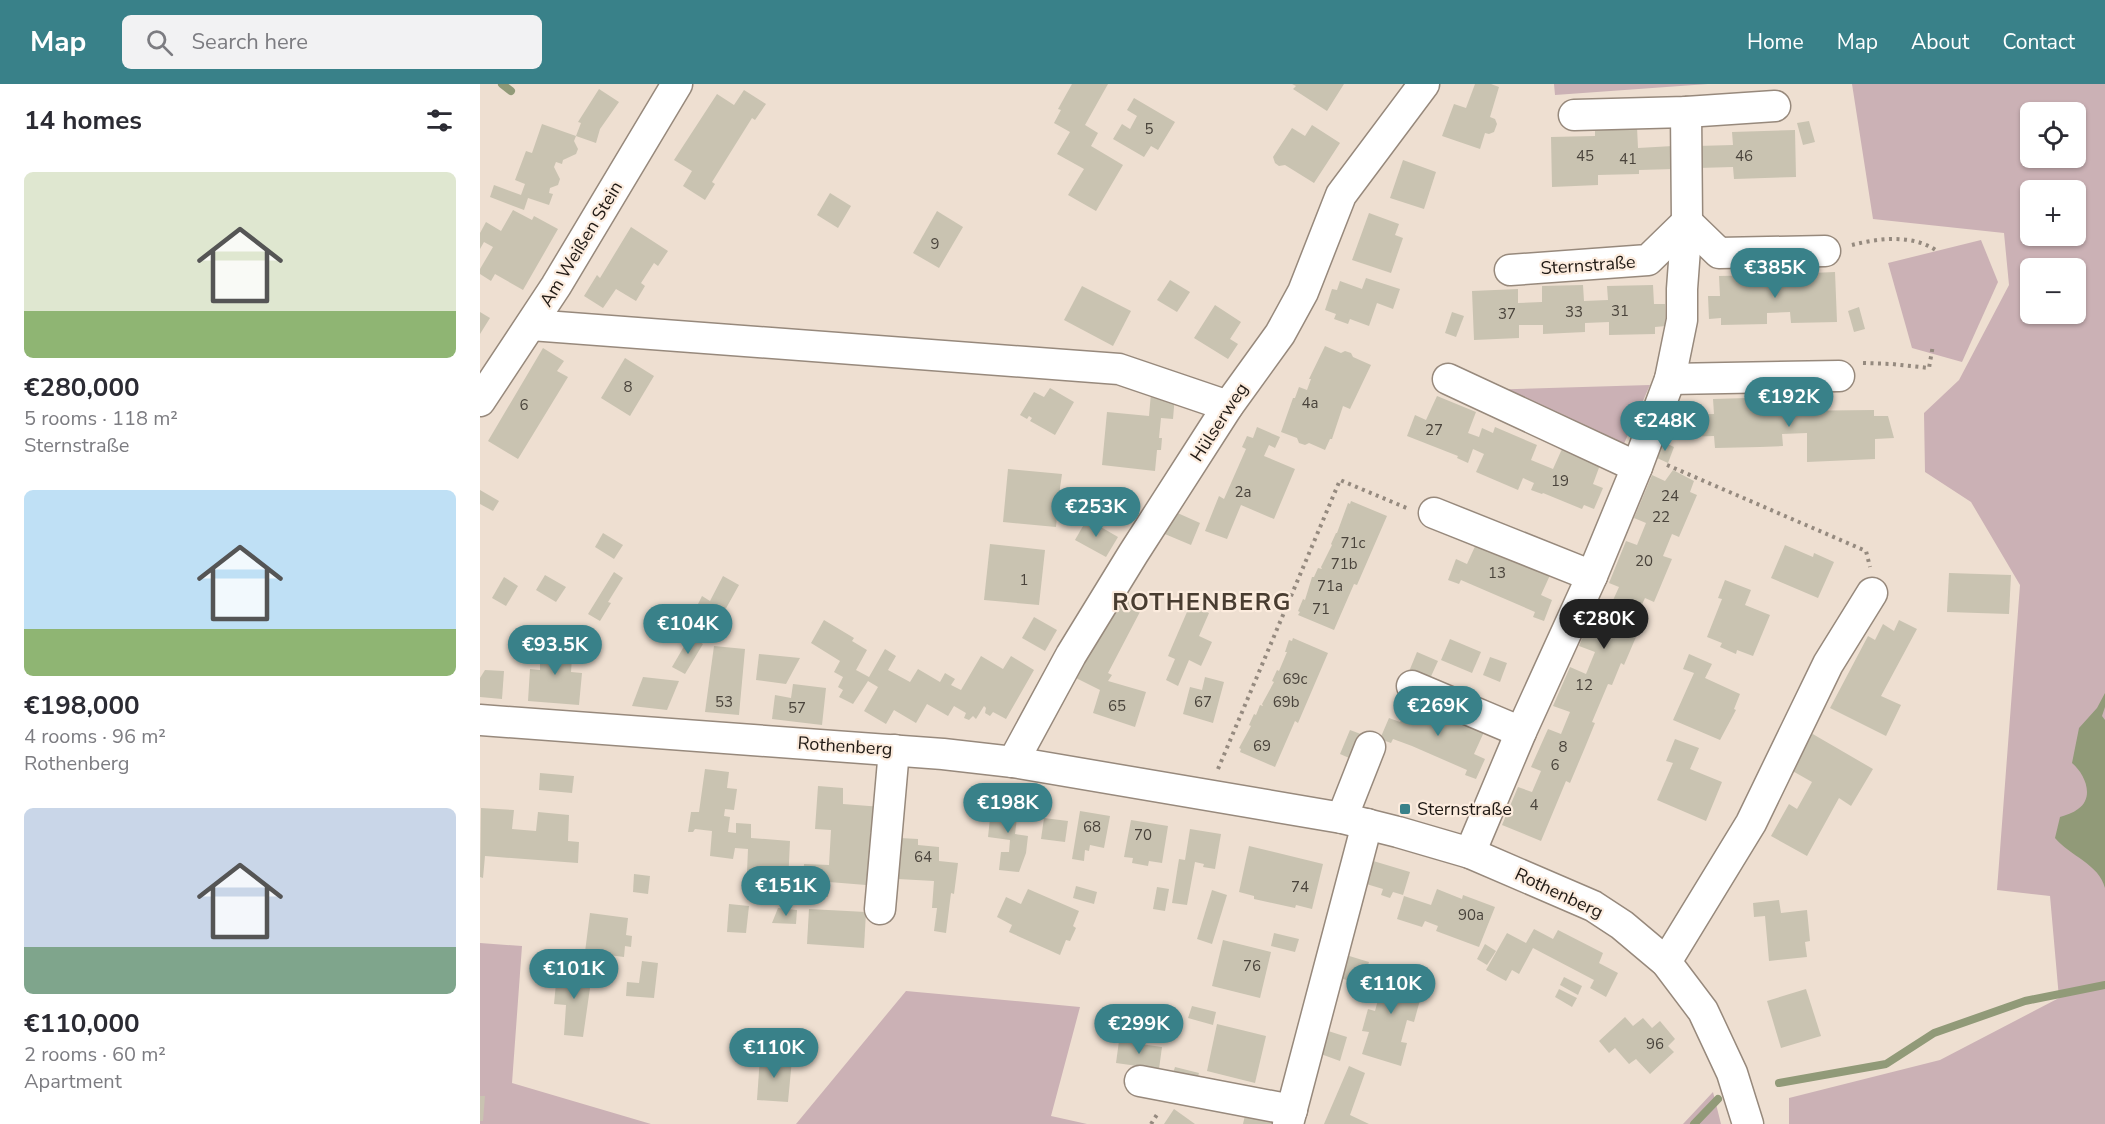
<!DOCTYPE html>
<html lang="en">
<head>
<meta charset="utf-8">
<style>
	:root { --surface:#fff; --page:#f2f2f3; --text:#2b2b33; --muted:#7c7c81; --accent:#398189 }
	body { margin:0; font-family:"Nunito Sans",sans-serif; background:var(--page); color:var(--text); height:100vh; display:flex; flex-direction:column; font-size:22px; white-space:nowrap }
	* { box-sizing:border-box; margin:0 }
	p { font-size:20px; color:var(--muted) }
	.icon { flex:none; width:33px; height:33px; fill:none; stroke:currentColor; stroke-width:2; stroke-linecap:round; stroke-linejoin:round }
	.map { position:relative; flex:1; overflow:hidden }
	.sheet { display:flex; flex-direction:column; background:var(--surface); width:480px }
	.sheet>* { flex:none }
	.fabs { position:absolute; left:1540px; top:18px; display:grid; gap:12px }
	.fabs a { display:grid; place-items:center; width:66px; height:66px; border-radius:9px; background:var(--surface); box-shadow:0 2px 4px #0004; font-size:30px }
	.price { position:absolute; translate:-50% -51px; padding:0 14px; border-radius:21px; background:var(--accent); color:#fff; font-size:20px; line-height:39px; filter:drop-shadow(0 2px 3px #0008) }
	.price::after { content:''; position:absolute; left:50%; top:36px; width:18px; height:14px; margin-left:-9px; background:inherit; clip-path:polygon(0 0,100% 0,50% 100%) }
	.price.current { background:#222; color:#fff }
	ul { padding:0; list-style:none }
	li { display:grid; align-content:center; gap:12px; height:318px; padding:0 24px }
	li span { display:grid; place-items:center; height:186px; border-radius:9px; color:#555 }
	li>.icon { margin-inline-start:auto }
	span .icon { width:108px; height:108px; fill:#fffc; stroke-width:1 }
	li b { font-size:26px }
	h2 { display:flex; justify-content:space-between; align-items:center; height:72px; padding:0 24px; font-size:26px }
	header { display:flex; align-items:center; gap:36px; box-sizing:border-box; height:84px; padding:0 30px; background:var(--accent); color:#fff }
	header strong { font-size:28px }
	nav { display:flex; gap:33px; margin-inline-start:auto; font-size:21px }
	.search { width:420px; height:54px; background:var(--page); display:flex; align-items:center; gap:15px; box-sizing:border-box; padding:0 21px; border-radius:9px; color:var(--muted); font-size:22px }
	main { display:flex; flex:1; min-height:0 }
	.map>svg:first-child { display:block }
	.green { fill:#cbb1b5; fill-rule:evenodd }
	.water { fill:#919a78 }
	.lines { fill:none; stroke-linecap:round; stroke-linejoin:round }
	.stream { stroke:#919a78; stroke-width:8 }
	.building { fill:#c9c3b1 }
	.minor-casing { stroke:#97897c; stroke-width:33 }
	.path { stroke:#958a7f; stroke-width:4; stroke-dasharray:3 4.5; stroke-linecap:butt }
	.minor { stroke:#fff; stroke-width:30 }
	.poi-dot { fill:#398189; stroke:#fcecde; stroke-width:2 }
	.labels { text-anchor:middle; stroke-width:4.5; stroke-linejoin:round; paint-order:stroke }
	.number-label { font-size:15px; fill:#4a443c }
	.street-label { font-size:18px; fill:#201a15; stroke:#fcecde }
	.poi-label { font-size:18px; fill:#201a15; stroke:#fcecde; text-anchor:start }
	.district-label { font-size:24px; font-weight:bold; letter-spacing:1.5px; fill:#493d31; stroke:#fcecde }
</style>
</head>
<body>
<header>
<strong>Map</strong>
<div class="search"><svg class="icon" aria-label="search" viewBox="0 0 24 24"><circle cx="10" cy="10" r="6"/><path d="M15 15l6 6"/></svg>Search here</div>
<nav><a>Home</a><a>Map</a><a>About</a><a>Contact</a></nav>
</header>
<main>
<section class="sheet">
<h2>14 homes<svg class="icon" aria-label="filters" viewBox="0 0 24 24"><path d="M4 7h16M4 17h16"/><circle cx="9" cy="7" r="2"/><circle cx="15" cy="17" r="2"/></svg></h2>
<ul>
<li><span style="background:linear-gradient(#dfe7d0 75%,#8fb573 0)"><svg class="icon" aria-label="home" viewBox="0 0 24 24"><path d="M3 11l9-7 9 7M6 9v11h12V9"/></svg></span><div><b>€280,000</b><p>5 rooms · 118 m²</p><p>Sternstraße</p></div></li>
<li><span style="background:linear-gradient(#bfe0f5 75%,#8fb573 0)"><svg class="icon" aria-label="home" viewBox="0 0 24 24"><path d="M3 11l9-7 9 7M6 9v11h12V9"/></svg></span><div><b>€198,000</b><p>4 rooms · 96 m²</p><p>Rothenberg</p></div></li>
<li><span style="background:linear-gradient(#c9d6e8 75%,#7fa58c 0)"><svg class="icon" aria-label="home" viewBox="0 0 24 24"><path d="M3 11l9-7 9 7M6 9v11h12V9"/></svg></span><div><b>€110,000</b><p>2 rooms · 60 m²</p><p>Apartment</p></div></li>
</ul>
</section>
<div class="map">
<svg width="1625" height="1040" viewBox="0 0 1625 1040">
	<rect width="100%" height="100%" fill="#eedfd1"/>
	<g class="green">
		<polygon points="1074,0 1228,0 1075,11"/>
		<path d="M1372,0H1625V1040H1309V1014L1460,976L1579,914L1570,812L1517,806L1540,501L1491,418L1445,388L1444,329L1479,296L1529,201L1524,149L1393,135ZM1551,28H1596V74H1551ZM1551,106H1596V152H1551ZM1551,184H1596V230H1551Z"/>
		<polygon points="1501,156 1518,198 1482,278 1432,264 1408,179"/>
		<polygon points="1170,301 1139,371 1000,306"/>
		<polygon points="0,859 42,862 32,999 171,1040 0,1040"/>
		<polygon points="426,907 600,923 571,1032 607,1040 316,1040"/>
		<polygon points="1233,1008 1241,1040 1203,1040"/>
	</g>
	<path class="water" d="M1625,609V623L1622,632L1625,636V804C1619,780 1590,772 1575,754L1580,733C1586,731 1593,729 1598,725C1615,713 1605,690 1592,679L1599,644L1617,624Z"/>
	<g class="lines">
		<g class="stream">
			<polyline points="22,0 31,7"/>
			<polyline points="1299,999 1406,980 1454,949 1545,917 1625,901"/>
			<polyline points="1214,1040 1238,1015"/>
		</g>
	</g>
	<g class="building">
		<polygon points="592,0 628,0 605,41 618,49 611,62 643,81 616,127 588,111 604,85 577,70 590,48 574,39 581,26 578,25"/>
		<polygon points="812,0 864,0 847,27 813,5 816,2"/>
		<polygon points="995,0 1011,0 1019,3 1010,33 1015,35 1017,40 1014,48 1009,50 1005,49 1000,65 962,52 974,20 986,24"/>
		<polygon points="119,5 139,18 120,45 116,59 96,52 101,39 98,38"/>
		<polygon points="264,6 286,20 275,36 272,34 232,98 235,100 225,116 203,102 212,87 194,76 237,10 254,21"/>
		<polygon points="654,14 695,38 678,66 671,62 664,73 633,55 642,40 650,45 657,32 647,26"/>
		<polygon points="1329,37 1335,58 1323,61 1317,39"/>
		<polygon points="62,40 96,52 94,57 98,65 96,70 83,76 82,80 76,78 74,83 80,95 78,101 70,104 69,109 73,110 69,121 48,114 44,126 10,113 14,101 41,111 45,100 35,96 46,67 52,69"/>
		<polygon points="832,41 860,59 834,99 805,81 799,82 795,79 793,73 812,44 825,52"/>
		<polygon points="1157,43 1158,64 1193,62 1194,85 1159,86 1159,90 1118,91 1118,101 1072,103 1071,53 1115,52 1115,44"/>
		<polygon points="1315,46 1316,93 1254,95 1253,83 1218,84 1217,62 1253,61 1252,48"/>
		<polygon points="923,76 956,88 944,125 910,114"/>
		<polygon points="350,109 371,122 358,144 337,131"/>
		<polygon points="33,126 52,136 54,132 78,145 43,206 15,190 11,197 0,190 0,185 13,163 4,158 0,165 0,149 6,138 21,147"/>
		<polygon points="457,127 483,143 459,184 433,169"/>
		<polygon points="889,129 919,140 915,151 923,154 911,189 872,176"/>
		<polygon points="151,143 188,167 178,182 174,179 161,199 165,202 156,217 136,205 123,224 104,212 117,191 120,194"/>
		<polygon points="1355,188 1357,238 1311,239 1310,228 1287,229 1287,240 1241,241 1241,234 1229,235 1228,212 1240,212 1239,192 1285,191 1285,202 1309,202 1309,190"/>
		<polygon points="886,194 920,205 913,225 897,219 889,242 870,235 868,240 854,235 856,230 845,226 852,205 857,206 860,197 882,205"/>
		<polygon points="690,196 710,208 697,228 677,216"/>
		<polygon points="1103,201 1104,217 1128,216 1127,202 1173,201 1174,220 1185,220 1186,242 1175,243 1175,250 1129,251 1129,238 1105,239 1105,248 1063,250 1063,241 1039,241 1039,254 994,256 992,207 1038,205 1038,219 1062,218 1062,202"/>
		<polygon points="602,202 651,227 633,262 584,236"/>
		<polygon points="735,221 761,238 750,255 758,260 748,275 714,254"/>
		<polygon points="1379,223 1385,245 1374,248 1368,227"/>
		<polygon points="0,228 10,234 0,250"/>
		<polygon points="972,228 984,232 976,253 965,249"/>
		<polygon points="845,262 861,269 865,267 871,269 873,273 891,281 870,325 863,322 852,355 850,355 845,366 829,359 825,361 819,359 817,354 801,348 813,314 815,314 819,303 827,306 831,295 829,295"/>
		<polygon points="63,264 84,277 77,287 88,293 38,375 8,357"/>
		<polygon points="145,274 174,292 150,332 121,314"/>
		<polygon points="570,304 594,318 575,351 550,337 552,334 549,332 547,335 540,331 554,308 564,313"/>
		<polygon points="671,309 695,311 693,335 681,334 679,354 682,354 681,366 677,366 675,387 622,381 627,328 669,332"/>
		<polygon points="957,312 996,328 988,349 999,353 1002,344 1013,349 1015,343 1057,361 1051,376 1073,385 1082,365 1120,381 1113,400 1123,404 1114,425 1104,421 1102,425 1063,409 1062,410 1051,406 1054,399 1043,394 1038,406 996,388 1004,370 993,365 988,379 977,374 978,372 927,352 935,331 946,336"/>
		<polygon points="1302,313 1302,327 1394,326 1394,332 1408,332 1414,354 1395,355 1395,375 1327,378 1327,349 1302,350 1303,362 1280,363 1235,364 1234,352 1199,353 1198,331 1234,330 1233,315"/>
		<polygon points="777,343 800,353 795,364 789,361 784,372 815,385 794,435 761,421 747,455 725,447 739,412 744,415 766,365 762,363 767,352 773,354"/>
		<polygon points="1183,358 1194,363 1188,379 1177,374"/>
		<polygon points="528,385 582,390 579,411 584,411 582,423 578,423 576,443 523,438"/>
		<polygon points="1193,386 1214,397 1210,408 1217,411 1199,453 1192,450 1183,472 1192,475 1174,518 1165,514 1155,536 1162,539 1144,581 1141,579 1132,601 1128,600 1112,638 1115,639 1106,661 1090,699 1086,697 1061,757 1022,741 1038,703 1052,708 1061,687 1051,683 1068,645 1081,650 1090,628 1073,622 1090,583 1106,590 1115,568 1099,562 1117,519 1129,525 1139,503 1129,499 1146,457 1157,461 1166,439 1154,434 1172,391 1185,397"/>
		<polygon points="0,406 19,417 13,427 0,420"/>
		<polygon points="871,417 907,432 877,501 874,500 854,546 818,531 820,528 818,527 823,515 825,516 832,493 834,493 838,484 842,485 841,483 852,461 851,460 856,449 857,449 868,419 870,420"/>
		<polygon points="693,427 720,439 711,461 680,448"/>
		<polygon points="607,435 638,453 626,473 595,456"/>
		<polygon points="123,449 143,461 134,475 115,463"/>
		<polygon points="997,458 1071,489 1061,511 1072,516 1064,537 1053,533 1055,528 981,496 979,500 968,496 976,475 987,480"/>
		<polygon points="510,460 565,466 559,521 504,516"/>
		<polygon points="1305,461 1333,473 1334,469 1354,478 1338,514 1291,494"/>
		<polygon points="134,488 143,494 128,518 131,519 120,537 108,530"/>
		<polygon points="1469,489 1531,491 1529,530 1467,528"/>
		<polygon points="65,491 86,503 76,518 56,506"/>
		<polygon points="243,492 259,501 239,537 216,524 222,512 230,517"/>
		<polygon points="24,493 38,502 26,522 12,514"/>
		<polygon points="1245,496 1271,506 1265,521 1290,531 1273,572 1257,566 1256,570 1240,563 1242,559 1227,553 1242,515 1238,514"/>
		<polygon points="639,511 662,524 628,589 632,591 628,597 666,608 655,643 613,629 620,606 590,591"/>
		<polygon points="710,521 729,529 719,552 732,558 721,582 709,576 698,602 686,596 695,575 688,572"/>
		<polygon points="554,533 577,546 565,567 542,554"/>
		<polygon points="344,536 374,554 372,557 387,566 376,586 389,593 405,565 416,572 408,586 430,598 438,585 460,598 465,589 475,595 471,601 481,606 501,572 523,585 531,572 554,586 526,635 513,628 510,632 505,629 506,624 504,622 496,635 493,632 489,636 484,634 486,629 474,622 468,632 447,620 436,639 414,626 406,640 384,627 398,603 388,597 373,620 359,613 363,606 358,603 363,593 354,588 360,577 331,559"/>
		<polygon points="1419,536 1437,545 1401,612 1421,621 1406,652 1350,624 1388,552 1395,556 1403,540 1414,547"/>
		<polygon points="210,552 223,560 205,590 192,583"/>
		<polygon points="813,554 848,569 818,639 815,637 795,683 760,668 761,665 759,664 771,642 769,641 774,630 776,631 780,621 783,622 782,620 794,598 792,597 797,586 799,587 807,568 805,568 809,556 812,557"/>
		<polygon points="970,555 1001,568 992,589 961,576"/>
		<polygon points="60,557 93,560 91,588 102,589 99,621 48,617 50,585 60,586 60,580 58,580"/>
		<polygon points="234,562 265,565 259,631 225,628"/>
		<polygon points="937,568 958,577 948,599 928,590"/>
		<polygon points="279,570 320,574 306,600 276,596"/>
		<polygon points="1209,570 1232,580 1225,594 1260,610 1254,625 1256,626 1240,656 1193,636 1214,589 1203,585"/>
		<polygon points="1010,573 1027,579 1020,598 1003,591"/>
		<polygon points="5,586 24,587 22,615 0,613 0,594"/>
		<polygon points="163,593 199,597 187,626 152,622"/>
		<polygon points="725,593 744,598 733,639 703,630 710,603 722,606"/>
		<polygon points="313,600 346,604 342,641 292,635 295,611 311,614"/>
		<polygon points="930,616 1004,648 994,670 1005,675 996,695 985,691 987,686 932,662 913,655 911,659 900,655 909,634 920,638"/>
		<polygon points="870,646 886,652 876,677 860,670"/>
		<polygon points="1331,649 1393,685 1371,722 1359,714 1327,772 1291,752 1309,720 1317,725 1332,698 1309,685"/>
		<polygon points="1195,655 1219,664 1210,685 1242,698 1226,737 1177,716 1193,679 1186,677"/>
		<polygon points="225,685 249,688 247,704 257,705 254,726 245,725 244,732 250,733 248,748 256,749 256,739 271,740 271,754 310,757 308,799 285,797 286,789 267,788 268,765 255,764 253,775 230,772 232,747 215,745 213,748 208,748 211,728 219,728"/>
		<polygon points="60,689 94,692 92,709 59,706"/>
		<polygon points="338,702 363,704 363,720 402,723 400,749 390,748 390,757 397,757 396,773 389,773 386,801 349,798 348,813 322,812 324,780 349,781 351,746 335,745"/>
		<polygon points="512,715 539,717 535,750 548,752 546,769 539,788 519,786 521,768 529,768 530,756 508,753"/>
		<polygon points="1,724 34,726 32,745 56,747 58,728 89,731 88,757 99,758 98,779 5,772 3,794 0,793"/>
		<polygon points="600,727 630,732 624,764 610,761 609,767 605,766 604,777 592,775"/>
		<polygon points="564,734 588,737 585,758 561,755"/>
		<polygon points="651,736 688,742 682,779 669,777 668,782 652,779 653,774 644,773"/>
		<polygon points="710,745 741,750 735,785 723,783 724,780 715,778 707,821 692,819 699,775 705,776"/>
		<polygon points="420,754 438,755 438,761 459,763 459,777 478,779 474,810 471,809 466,849 454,847 457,824 452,824 454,797 418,795"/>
		<polygon points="769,762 843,780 832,825 816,821 815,824 774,815 774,812 759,808"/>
		<polygon points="890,776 930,788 923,811 913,808 910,814 901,811 903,805 883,799"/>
		<polygon points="154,790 170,792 168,810 153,808"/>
		<polygon points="596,802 617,808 614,820 593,814"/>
		<polygon points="677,803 689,805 685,827 673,825"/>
		<polygon points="548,805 599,827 593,842 596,844 590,857 586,856 580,871 529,848 532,841 517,833 526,813 541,820"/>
		<polygon points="957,805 982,815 983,811 1015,823 999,863 956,847 958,842 945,837 942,843 917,835 924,812 951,821"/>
		<polygon points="732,806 747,811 732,860 717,855"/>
		<polygon points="1299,816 1301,829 1327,826 1330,857 1325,858 1327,873 1289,877 1285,832 1274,833 1273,819"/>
		<polygon points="249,820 269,822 266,849 247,848"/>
		<polygon points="298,824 317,826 316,840 292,839"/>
		<polygon points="329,825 386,828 384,864 327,860"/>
		<polygon points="110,829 148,834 146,851 152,852 151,863 145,862 144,873 105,868"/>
		<polygon points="1054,845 1073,855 1078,846 1123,869 1119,879 1138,889 1126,913 1110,904 1114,896 1053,864 1039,890 1032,886 1026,897 1006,886 1027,849 1046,859"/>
		<polygon points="794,849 819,855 815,868 791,862"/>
		<polygon points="743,856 791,868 780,914 732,902"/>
		<polygon points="1005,860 1016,867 1007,881 997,875"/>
		<polygon points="866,871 889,878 882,900 859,894"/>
		<polygon points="162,877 178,879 174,914 146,912 147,898 159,899"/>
		<polygon points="901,881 940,892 933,914 940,916 934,938 927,936 921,958 927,959 921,982 882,970 889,948 882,947 888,925 895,927 901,905 894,903"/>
		<polygon points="90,887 112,890 103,953 84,951 86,921 74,920 77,889 90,891"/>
		<polygon points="1084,893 1102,902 1098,911 1080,901"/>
		<polygon points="1079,905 1097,914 1092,923 1075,913"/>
		<polygon points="1326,905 1341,952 1301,964 1287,917"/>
		<polygon points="712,922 736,928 733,941 708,934"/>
		<polygon points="1145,933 1153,942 1163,934 1172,944 1180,937 1195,955 1188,962 1194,968 1170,990 1156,975 1149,980 1135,964 1129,969 1119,957"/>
		<polygon points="737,940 786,952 775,999 727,987"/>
		<polygon points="845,946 867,953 860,977 838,969"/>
		<polygon points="639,957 682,963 679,985 636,979"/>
		<polygon points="280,973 312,975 308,1018 277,1016"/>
		<polygon points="869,982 885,989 870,1031 889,1040 844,1040"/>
		<polygon points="695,983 719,989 715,1002 691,996"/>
		<polygon points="0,1012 5,1012 3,1037 0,1037"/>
		<polygon points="694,1025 715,1040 684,1040"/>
		<polygon points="766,1027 799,1034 798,1040 763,1040"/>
	</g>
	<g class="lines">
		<g class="minor-casing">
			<g id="minor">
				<polyline points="1094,31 1206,28 1295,22"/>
				<polyline points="1030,186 1168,176 1207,138 1239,169 1345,167"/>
				<polyline points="51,241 639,285 748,322"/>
				<polyline points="968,295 1157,383"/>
				<polyline points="1190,295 1359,292"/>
				<polyline points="0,317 76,202 197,0"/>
				<polyline points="954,429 1112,492"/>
				<polyline points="932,602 1041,648"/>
				<polyline points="0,636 463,670 533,678 862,734 918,748 990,769 1113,822 1142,841 1186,878 1223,927 1252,989 1268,1040"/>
				<polyline points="533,678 591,571 653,470 748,322 800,250 823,208 861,111 944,0"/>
				<polyline points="862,734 890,663"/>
				<polyline points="990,769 1041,648 1112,492 1157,383 1190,295 1202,236 1202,205 1207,138 1206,28"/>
				<polyline points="400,825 414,666"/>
				<polyline points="1186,878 1271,739 1348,580 1392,509"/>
				<polyline points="660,997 812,1026"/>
				<polyline points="808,1040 887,740"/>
			</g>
		</g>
		<g class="path">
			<path d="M1372,161C1399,154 1433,150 1457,167"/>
			<polyline points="1383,279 1412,280 1449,284 1453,261"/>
			<polyline points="1187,381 1386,467 1390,483"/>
			<polyline points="738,685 860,396 929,425"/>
			<polyline points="671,1040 678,1029"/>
		</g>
		<use href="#minor" class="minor"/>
	</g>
	<rect class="poi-dot" x="919" y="719" width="12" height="12" rx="3"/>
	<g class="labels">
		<g class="number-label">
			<text x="669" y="50">5</text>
			<text x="1105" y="77">45</text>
			<text x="1264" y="77">46</text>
			<text x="1148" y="80">41</text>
			<text x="455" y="165">9</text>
			<text x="1140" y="232">31</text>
			<text x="1094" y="233">33</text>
			<text x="1027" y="235">37</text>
			<text x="148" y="308">8</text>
			<text x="830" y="324">4a</text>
			<text x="44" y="326">6</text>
			<text x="954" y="351">27</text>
			<text x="1080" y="402">19</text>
			<text x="763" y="413">2a</text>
			<text x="1190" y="417">24</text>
			<text x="1181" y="438">22</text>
			<text x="873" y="464">71c</text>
			<text x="1164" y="482">20</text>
			<text x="864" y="485">71b</text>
			<text x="1017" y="494">13</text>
			<text x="544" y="501">1</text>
			<text x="850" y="507">71a</text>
			<text x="841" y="530">71</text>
			<text x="815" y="600">69c</text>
			<text x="1104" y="606">12</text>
			<text x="244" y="623">53</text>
			<text x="723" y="623">67</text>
			<text x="806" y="623">69b</text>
			<text x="637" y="627">65</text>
			<text x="317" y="629">57</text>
			<text x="782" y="667">69</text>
			<text x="1083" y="668">8</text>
			<text x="1075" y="686">6</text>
			<text x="1054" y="726">4</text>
			<text x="612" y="748">68</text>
			<text x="663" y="756">70</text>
			<text x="443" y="778">64</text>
			<text x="820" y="808">74</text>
			<text x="991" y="836">90a</text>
			<text x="772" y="887">76</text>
			<text x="1175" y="965">96</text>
		</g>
		<g class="street-label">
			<text transform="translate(101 160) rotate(-59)" y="6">Am Weißen Stein</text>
			<text transform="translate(1108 181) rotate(-4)" y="6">Sternstraße</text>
			<text transform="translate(739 338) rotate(-57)" y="6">Hülserweg</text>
			<text transform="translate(365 662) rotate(4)" y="6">Rothenberg</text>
			<text transform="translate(1079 809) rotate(25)" y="6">Rothenberg</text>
		</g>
		<g class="poi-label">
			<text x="937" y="731">Sternstraße</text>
		</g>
		<g class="district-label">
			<text x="722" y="526">ROTHENBERG</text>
		</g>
	</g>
</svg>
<div class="fabs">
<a><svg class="icon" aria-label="locate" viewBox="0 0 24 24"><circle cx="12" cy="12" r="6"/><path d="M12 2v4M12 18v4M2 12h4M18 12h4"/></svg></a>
<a>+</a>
<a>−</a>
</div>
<b class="price" style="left:1295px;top:215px">€385K</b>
<b class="price" style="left:1309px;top:344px">€192K</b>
<b class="price" style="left:1185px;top:368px">€248K</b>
<b class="price" style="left:616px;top:454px">€253K</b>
<b class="price current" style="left:1124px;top:566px">€280K</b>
<b class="price" style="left:208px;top:571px">€104K</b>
<b class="price" style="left:75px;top:592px">€93.5K</b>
<b class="price" style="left:958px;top:653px">€269K</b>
<b class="price" style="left:528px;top:750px">€198K</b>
<b class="price" style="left:306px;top:833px">€151K</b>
<b class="price" style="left:94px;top:916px">€101K</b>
<b class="price" style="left:911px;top:931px">€110K</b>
<b class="price" style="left:659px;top:971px">€299K</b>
<b class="price" style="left:294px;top:995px">€110K</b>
</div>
</main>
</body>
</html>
